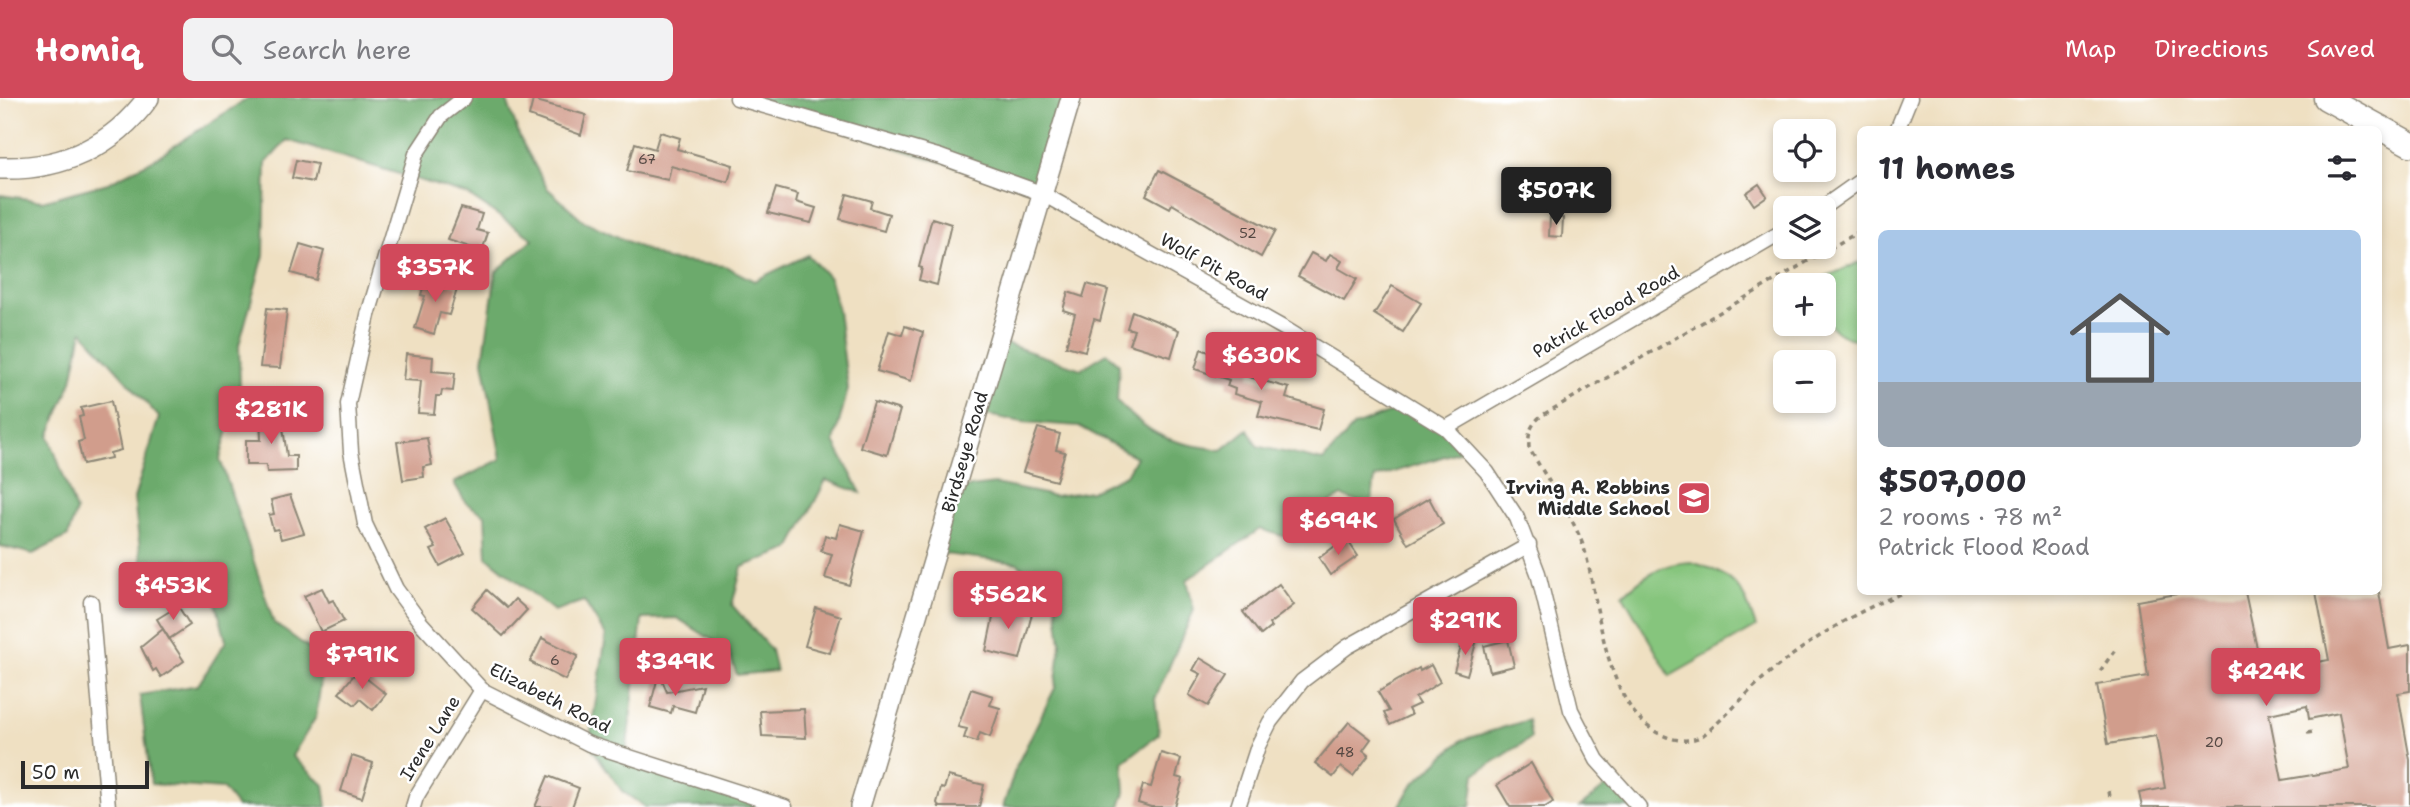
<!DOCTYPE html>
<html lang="en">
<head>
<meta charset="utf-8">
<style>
	:root { --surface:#fff; --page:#f2f2f3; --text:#2b2b33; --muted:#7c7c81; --accent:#d1495b }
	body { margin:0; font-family:"Shantell Sans",sans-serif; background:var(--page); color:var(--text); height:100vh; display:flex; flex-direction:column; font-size:26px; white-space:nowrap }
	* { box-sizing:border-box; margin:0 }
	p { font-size:23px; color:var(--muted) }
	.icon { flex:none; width:38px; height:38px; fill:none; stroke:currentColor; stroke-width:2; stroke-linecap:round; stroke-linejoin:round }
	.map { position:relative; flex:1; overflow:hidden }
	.panel { position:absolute; left:1857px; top:28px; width:525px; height:469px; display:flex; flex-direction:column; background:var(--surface); border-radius:10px; box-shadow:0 4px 10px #0003 }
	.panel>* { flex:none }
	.tools { position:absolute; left:1773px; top:21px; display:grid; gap:14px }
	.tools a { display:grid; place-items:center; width:63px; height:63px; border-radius:10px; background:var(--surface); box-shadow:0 4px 10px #0003; font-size:35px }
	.scale { position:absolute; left:21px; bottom:18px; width:128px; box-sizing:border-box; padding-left:7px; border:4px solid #2b2b2b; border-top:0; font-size:19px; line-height:24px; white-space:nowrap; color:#2b2b2b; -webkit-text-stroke:5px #fff; paint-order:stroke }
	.price { position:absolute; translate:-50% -60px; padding:0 16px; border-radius:7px; background:var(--accent); color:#fff; font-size:23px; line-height:46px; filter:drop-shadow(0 2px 4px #0008) }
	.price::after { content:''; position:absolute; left:50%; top:42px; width:21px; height:16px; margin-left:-10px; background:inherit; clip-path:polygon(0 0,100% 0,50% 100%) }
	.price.selected { background:#222; color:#fff }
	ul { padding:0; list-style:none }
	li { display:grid; align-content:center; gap:14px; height:371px; padding:0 21px }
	li span { display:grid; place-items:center; height:217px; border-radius:10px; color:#555 }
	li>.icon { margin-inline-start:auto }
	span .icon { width:126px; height:126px; fill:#fffc; stroke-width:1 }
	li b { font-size:30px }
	h2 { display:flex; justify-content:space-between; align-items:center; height:84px; padding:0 21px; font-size:30px }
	header { display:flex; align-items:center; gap:42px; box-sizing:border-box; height:98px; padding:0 35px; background:var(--accent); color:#fff }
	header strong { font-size:33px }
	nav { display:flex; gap:38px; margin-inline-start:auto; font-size:24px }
	.search { width:490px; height:63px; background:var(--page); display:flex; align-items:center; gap:18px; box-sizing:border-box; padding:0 24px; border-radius:10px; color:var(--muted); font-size:26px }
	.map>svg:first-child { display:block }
	.green { fill:#86c57d; stroke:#587854; stroke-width:2 }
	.forest { fill:#6caa6c; stroke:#4c6a4c; stroke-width:2 }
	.building { fill:#d19d8c; fill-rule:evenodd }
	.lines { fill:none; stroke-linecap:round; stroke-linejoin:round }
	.minor-casing { stroke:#8d8676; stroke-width:17 }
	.secondary-casing { stroke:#8d8676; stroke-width:22 }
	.primary-casing { stroke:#8d8676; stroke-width:24 }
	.motorway-casing { stroke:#8d8676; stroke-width:27 }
	.path { stroke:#8d8676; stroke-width:3.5; stroke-dasharray:5 5; stroke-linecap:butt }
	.minor { stroke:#fff; stroke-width:14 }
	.secondary { stroke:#fff; stroke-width:19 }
	.primary { stroke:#fff; stroke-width:21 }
	.motorway { stroke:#fff; stroke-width:24 }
	.labels { text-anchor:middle; stroke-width:5; stroke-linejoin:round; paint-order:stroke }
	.number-label { font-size:14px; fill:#544843 }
	.street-label { font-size:18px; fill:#2b2b2b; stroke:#fff }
	.poi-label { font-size:18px; font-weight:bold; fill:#2b2b2b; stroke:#fff; text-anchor:end }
</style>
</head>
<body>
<header>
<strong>Homiq</strong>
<div class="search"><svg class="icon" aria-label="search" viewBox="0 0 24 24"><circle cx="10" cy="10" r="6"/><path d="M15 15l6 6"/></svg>Search here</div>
<nav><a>Map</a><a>Directions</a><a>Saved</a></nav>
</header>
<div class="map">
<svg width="2410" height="709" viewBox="0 0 2410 709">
	<rect width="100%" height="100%" fill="#fff"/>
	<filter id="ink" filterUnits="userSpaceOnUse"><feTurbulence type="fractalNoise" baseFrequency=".0143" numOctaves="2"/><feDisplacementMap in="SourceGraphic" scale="14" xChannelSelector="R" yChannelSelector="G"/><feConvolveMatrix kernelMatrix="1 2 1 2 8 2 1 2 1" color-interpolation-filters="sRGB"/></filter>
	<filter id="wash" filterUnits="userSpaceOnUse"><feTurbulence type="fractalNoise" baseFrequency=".00686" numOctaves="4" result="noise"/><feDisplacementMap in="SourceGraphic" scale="28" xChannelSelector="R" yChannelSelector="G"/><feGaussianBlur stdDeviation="1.57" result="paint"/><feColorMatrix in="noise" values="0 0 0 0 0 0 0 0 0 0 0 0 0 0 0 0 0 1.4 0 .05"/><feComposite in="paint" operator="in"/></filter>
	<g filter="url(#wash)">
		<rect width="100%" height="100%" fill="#efe0c2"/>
		<g class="green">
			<path d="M1860,164V242C1825,238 1824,216 1824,187L1811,185Z"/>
			<path d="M1691,464C1734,477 1742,487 1756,529L1670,578L1623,497C1643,478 1662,465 1691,464Z"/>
		</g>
		<g class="forest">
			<polygon points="248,0 506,0 520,40 547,90 584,123 667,162 725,168 754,183 808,157 830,181 838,213 848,291 834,344 861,395 826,382 790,451 742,469 732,507 771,552 776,573 737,577 728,552 677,520 642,521 626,657 785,709 645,709 622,693 589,646 606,538 584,503 554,513 487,459 485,417 466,405 454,385 501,361 483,263 496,174 533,141 468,97 287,42 266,65 264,157 239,247 240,289 220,361 274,525 324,561 316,619 292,658 324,687 327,709 237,709 223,691 151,686 140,597 198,587 226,543 210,482 143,479 134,400 159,319 82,233 72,283 49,338 76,413 68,438 33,456 0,448 0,97 42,103 108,85 151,63"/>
			<polygon points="737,0 1071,0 1041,95"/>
			<path d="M998,243L1081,271L1107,255L1119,266L1117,303C1152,340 1171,345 1222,352L1248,331L1257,348L1323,363L1354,328L1412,306L1467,351L1375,380L1371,409L1342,398L1302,421L1295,442L1260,431L1187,482L1194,512L1155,601L1159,636L1123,664L1125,694L1120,709H1003L1016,669L1055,590L1061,545L1055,497L1017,465L935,455L954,391L995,386L1054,398L1091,393L1126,377L1136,359L1079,328L1022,324L977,315Z"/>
			<polygon points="1528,622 1531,640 1475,676 1471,709 1399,709 1412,687 1462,642"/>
			<polygon points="1613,683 1639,709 1580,709"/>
		</g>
		<g id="blocks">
			<g class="building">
				<polygon points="533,2 586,17 581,37 529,18"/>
				<polygon points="660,34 680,40 677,51 733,67 728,84 671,68 668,82 627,73 635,45 655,51"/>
				<polygon points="296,62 317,66 313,84 292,80"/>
				<polygon points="1159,72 1275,133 1261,159 1172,106 1170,110 1146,97"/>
				<polygon points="1759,86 1767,98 1754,107 1746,95"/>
				<polygon points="776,90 798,96 796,104 816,110 811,125 768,115"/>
				<polygon points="847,96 872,103 870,110 889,116 884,133 840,121"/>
				<polygon points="461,110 482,116 477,132 488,135 482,153 448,142"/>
				<polygon points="1550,119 1563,120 1562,139 1549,138"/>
				<polygon points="932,120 951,126 937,187 919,182 922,170 919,169"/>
				<polygon points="300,146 324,153 316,182 291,175"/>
				<polygon points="1311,155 1326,163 1330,156 1342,163 1338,170 1357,181 1344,203 1298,178"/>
				<polygon points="426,179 458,188 449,217 440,215 434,236 415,230 425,198 421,197"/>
				<polygon points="1087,186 1108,192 1100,223 1094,221 1085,253 1066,248 1075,216 1063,212 1068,194 1083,199"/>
				<polygon points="1392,188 1421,205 1403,234 1374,216"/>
				<polygon points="267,210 287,212 280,270 260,269"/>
				<polygon points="1132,213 1179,232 1171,259 1129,246 1134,232 1127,230"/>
				<polygon points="905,228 923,234 911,283 877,273 889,233 902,237"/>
				<polygon points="1201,251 1252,270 1249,279 1289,290 1286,300 1324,311 1318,332 1258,318 1262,304 1234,296 1235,291 1227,288 1229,282 1195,271"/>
				<polygon points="406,256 433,259 432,273 455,275 453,293 442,292 441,298 436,298 434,316 418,315 421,283 403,282"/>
				<polygon points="111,303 121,352 110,355 111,360 83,366 78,344 84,342 79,319 83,318 81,310"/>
				<polygon points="874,304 900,312 887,357 860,349"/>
				<polygon points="281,315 287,358 296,358 296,373 267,374 266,367 246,367 246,342 261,342 260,316"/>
				<polygon points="1038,330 1060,336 1056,352 1065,354 1056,383 1023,374"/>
				<polygon points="427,340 432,367 423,369 424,379 403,382 397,344"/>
				<polygon points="290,397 304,435 281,441 278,431 273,432 269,417 274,416 271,402"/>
				<polygon points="1429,400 1443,426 1408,446 1394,421"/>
				<polygon points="445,420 465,455 440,468 431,452 436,450 425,431"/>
				<polygon points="840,426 864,433 849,487 825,480 832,456 821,453 825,437 836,440"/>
				<polygon points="1346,440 1358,458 1330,477 1319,460"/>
				<polygon points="1279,486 1294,507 1269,526 1271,529 1261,537 1243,514"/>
				<polygon points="322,490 329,504 333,502 344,523 321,534 304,498"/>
				<polygon points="487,492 507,510 515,501 527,512 503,538 472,510"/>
				<path d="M2188,494H2245L2262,574L2329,562L2316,494H2379L2389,551L2410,547V593L2398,595L2410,662V709H2142L2139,695L2165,690L2156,638L2108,646L2097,587L2148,578L2137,503ZM2307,608L2309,621L2339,615L2349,671L2282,682L2269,616Z"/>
				<polygon points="996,505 1032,516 1020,561 986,553"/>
				<polygon points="178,508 190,527 169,541 157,521"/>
				<polygon points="816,510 841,518 830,555 805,548"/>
				<polygon points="163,531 184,563 161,579 156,571 153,573 141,549"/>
				<polygon points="542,540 578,558 565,582 530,564"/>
				<polygon points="1463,542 1476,545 1467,577 1454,573"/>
				<polygon points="1508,542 1514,568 1490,574 1484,548"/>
				<polygon points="1200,560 1228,577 1208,608 1189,597 1201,576 1193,572"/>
				<polygon points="1431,567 1440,584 1415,600 1419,606 1408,611 1411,617 1390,627 1384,615 1389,613 1378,594 1419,570 1420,573"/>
				<polygon points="357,573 386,596 373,612 360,601 355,607 339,595"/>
				<polygon points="659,575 667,594 702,587 695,614 673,608 671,615 650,609"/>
				<polygon points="971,591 993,598 990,607 1000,610 990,639 980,635 977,644 964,640 967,631 958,629"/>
				<polygon points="804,611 806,640 762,638 760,613"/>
				<polygon points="1349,624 1371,641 1363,652 1369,657 1353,678 1341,669 1333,679 1315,665"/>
				<polygon points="1161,655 1181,661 1176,679 1183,681 1175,709 1151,709 1138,705 1143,687 1151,689"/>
				<polygon points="352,658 373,665 362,700 341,693"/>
				<polygon points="1531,665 1553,704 1545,709 1510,709 1497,687"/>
				<polygon points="548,678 579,690 572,709 535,709"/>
				<polygon points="948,678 984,687 979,709 939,709 937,705 941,690 944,691"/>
			</g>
		</g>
	</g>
	<g filter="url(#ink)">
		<use href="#blocks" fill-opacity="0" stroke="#8d8676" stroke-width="2"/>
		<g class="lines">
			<g class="minor-casing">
				<g id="minor">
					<polyline points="464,0 441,18 416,56 368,217 348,306 351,354 365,426 396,491 421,525 482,592 589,646 785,709"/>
					<polyline points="737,0 941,59 1041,95 1287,232 1446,330 1487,374 1517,420 1538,475 1571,612 1597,662 1639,709"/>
					<polyline points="1897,32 1910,0"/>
					<polyline points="1822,110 1860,83"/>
					<polyline points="1446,330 1785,132"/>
					<polyline points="91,504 108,709"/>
					<polyline points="413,709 416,699 482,592"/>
					<polyline points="1238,709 1258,648 1270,624 1302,583 1347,549 1529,447"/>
				</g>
			</g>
			<g class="secondary-casing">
				<polyline id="secondary" points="860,709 1071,0"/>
			</g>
			<g class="primary-casing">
				<path id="primary" d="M0,70C61,72 112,49 148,0"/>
			</g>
			<g class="motorway-casing">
				<polyline id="motorway" points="2326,0 2410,46"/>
			</g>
			<g class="path">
				<path d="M1860,133L1541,318C1530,328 1528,335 1529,350C1545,378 1576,423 1585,453C1600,507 1604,617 1667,639C1677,643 1694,644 1703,637C1728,618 1748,592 1773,572C1813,540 1858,512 1905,494"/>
				<polyline points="2100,573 2115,552"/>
				<polyline points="2307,635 2314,634"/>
				<polyline points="2109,693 2110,699"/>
			</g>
			<use href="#minor" class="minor"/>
			<use href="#secondary" class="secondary"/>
			<use href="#primary" class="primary"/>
			<use href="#motorway" class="motorway"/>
		</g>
	</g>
	<defs>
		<g id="school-square" transform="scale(1.75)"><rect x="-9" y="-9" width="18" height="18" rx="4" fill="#d1495b" stroke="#fff"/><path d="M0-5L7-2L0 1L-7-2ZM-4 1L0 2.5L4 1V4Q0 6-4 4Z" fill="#fff"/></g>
	</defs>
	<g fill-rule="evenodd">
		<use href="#school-square" x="1694" y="400"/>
	</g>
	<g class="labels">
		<g class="number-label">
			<text x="647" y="66">67</text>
			<text x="1248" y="140">52</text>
			<text x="555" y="567">6</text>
			<text x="2214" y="649">20</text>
			<text x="1345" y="659">48</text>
		</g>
		<g class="street-label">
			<text transform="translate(1214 169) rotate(29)" y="6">Wolf Pit Road</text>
			<text transform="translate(1606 214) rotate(-30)" y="6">Patrick Flood Road</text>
			<text transform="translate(965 354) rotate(-74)" y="6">Birdseye Road</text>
			<text transform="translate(550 600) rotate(27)" y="6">Elizabeth Road</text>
			<text transform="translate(430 640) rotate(-58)" y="6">Irene Lane</text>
		</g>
		<g class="poi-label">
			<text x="1670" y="396">Irving A. Robbins<tspan x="1670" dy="21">Middle School</tspan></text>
		</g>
	</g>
</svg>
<div class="tools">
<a><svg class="icon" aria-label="locate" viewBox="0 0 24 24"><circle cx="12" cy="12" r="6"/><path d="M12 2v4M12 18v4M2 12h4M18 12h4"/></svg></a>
<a><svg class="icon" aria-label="layers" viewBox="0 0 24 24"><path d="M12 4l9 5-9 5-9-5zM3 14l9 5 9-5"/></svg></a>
<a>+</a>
<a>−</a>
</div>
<div class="scale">50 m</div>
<b class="price selected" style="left:1556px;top:129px">$507K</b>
<b class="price" style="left:435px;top:206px">$357K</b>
<b class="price" style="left:1261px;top:294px">$630K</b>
<b class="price" style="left:271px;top:348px">$281K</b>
<b class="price" style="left:1338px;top:459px">$694K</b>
<b class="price" style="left:173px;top:524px">$453K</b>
<b class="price" style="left:1008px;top:533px">$562K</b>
<b class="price" style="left:1465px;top:559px">$291K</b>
<b class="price" style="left:362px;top:593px">$791K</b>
<b class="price" style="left:675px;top:600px">$349K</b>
<b class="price" style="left:2266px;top:610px">$424K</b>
<section class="panel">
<h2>11 homes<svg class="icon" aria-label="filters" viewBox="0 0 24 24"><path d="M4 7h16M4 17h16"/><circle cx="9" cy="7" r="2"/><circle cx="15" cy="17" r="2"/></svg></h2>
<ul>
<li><span style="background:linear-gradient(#a9c7e8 70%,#9aa5b1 0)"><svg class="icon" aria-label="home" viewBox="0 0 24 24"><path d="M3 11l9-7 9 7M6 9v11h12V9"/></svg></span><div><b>$507,000</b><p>2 rooms · 78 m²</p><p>Patrick Flood Road</p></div></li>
</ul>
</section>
</div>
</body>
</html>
